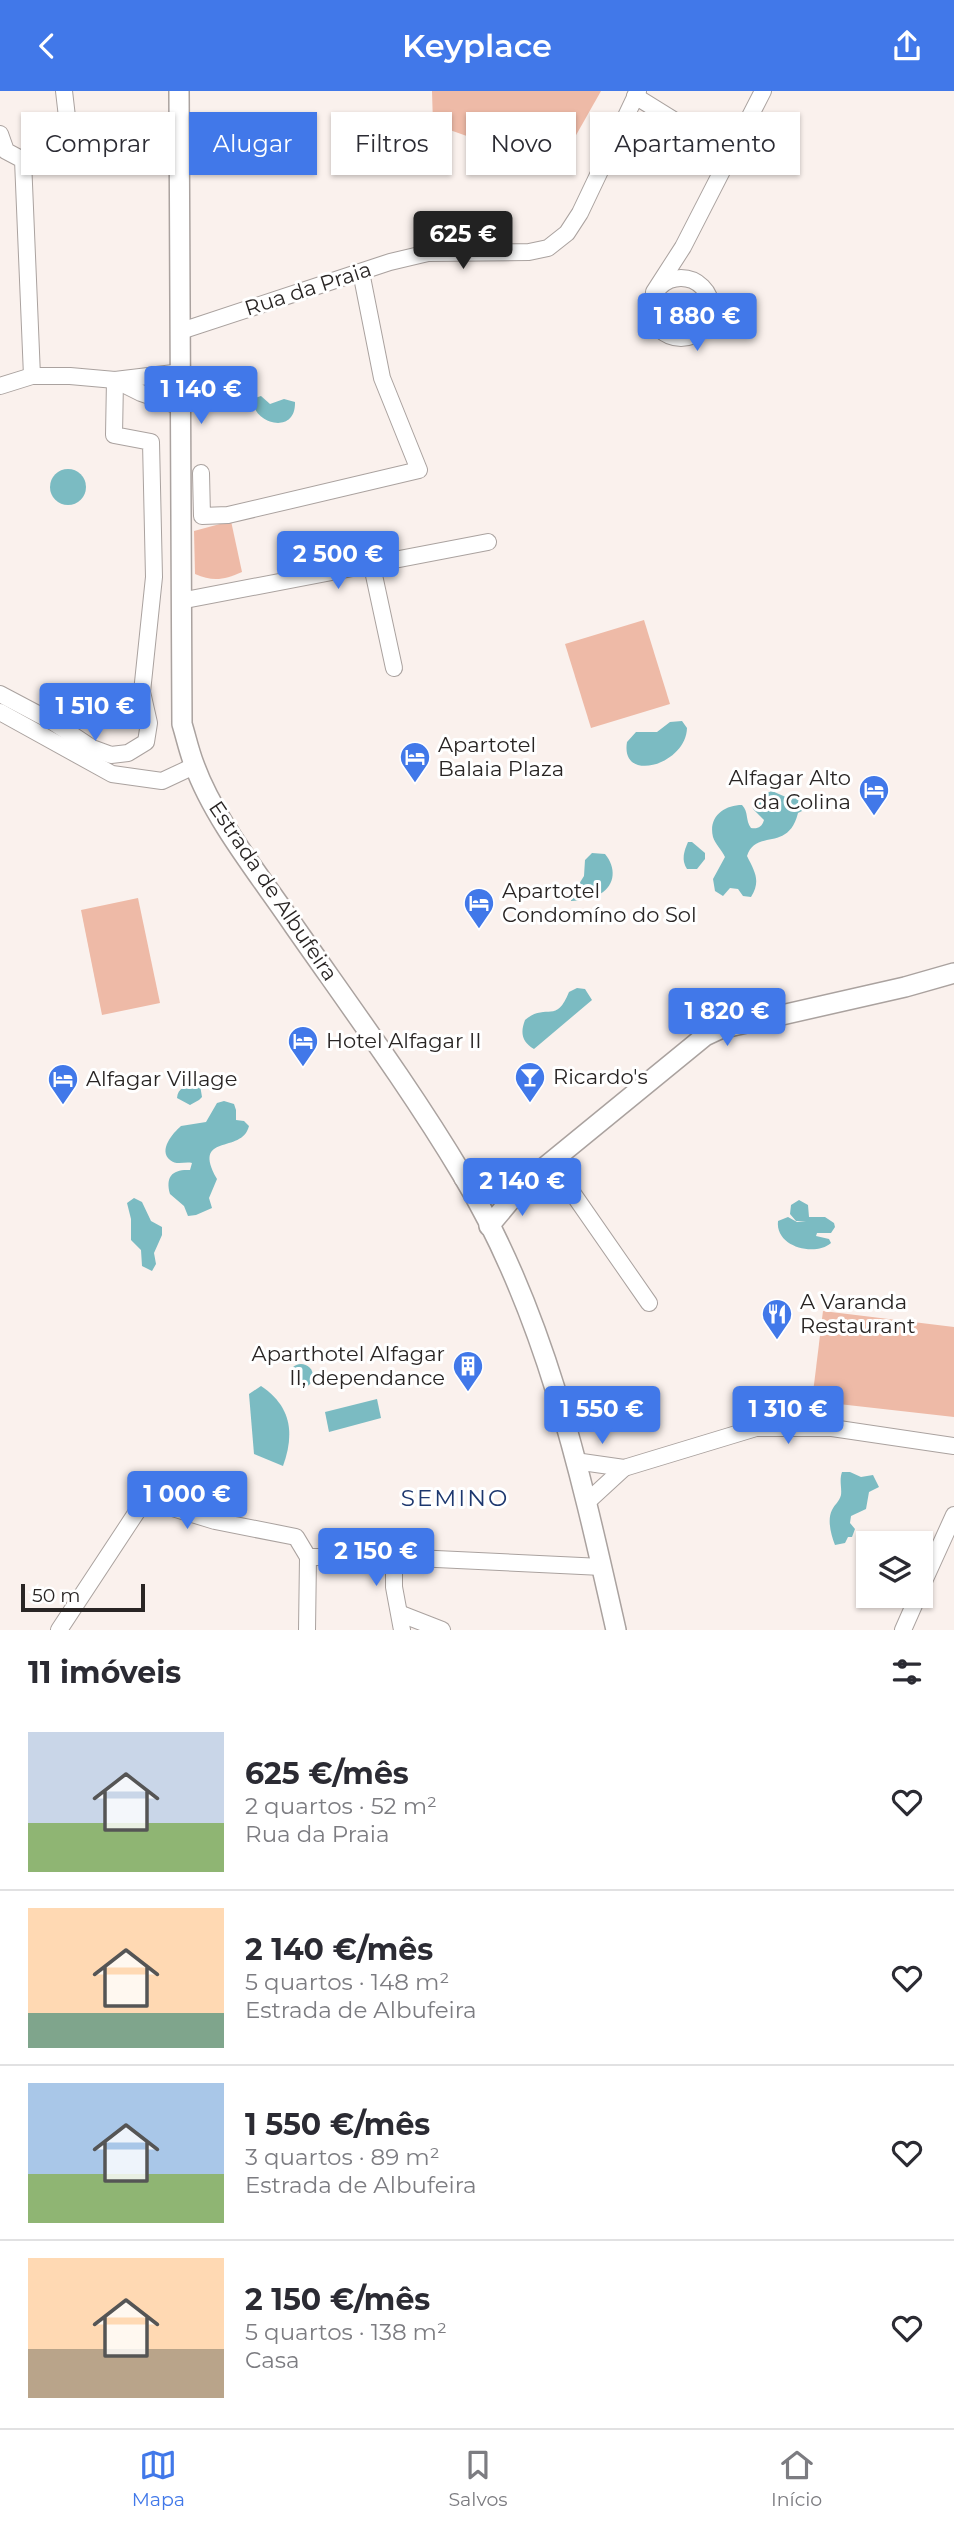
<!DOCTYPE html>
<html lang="pt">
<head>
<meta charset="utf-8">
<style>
	:root { --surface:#fff; --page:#f2f2f3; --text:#2b2b33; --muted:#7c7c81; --line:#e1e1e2; --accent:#4178e9 }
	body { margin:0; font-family:Montserrat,sans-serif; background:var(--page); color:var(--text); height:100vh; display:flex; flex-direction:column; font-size:26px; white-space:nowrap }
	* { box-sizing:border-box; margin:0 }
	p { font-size:23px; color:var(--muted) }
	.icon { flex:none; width:38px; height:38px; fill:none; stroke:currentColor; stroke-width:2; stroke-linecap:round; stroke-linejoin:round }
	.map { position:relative; height:1539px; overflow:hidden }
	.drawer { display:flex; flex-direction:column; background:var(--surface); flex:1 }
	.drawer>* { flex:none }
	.banner { position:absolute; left:21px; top:21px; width:914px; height:63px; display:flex; gap:14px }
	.buttons { position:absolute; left:856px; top:1440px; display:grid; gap:14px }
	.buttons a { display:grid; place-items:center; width:77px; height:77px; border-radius:0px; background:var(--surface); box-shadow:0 2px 5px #0004; font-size:35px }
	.scale { position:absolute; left:21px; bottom:18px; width:124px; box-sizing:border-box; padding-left:7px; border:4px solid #292524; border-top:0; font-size:19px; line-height:24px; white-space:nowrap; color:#292524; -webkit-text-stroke:5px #fff; paint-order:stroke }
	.price { position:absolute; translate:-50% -60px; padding:0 16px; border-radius:7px; background:var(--accent); color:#fff; font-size:23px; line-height:46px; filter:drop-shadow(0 2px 4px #0008) }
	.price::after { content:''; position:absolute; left:50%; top:42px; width:21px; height:16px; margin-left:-10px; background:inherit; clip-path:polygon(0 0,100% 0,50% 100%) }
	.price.on { background:#222; color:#fff }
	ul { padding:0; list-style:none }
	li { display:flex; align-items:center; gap:21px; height:175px; padding:0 28px }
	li+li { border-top:2px solid var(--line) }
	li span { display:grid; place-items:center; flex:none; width:196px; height:140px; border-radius:0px; color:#555 }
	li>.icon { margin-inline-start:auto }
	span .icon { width:84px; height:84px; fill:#fffc; stroke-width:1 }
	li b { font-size:30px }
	h2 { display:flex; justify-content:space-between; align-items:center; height:84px; padding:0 28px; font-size:30px }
	.chip { padding:0 24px; border-radius:0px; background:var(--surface); box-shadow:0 2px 5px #0004; font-size:24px; line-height:63px }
	.chip.on { background:var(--accent); color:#fff }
	header { display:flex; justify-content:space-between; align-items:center; height:91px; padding:0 28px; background:var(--accent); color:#fff; font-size:32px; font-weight:600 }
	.tab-bar { display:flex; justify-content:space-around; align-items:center; height:98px; border-top:2px solid var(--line); background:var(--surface); font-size:19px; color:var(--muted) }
	.tab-bar a { display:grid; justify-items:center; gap:4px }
	.tab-bar .on { color:var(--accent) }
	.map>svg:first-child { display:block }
	.green { fill:#eebaa7 }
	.water { fill:#7bbbc2 }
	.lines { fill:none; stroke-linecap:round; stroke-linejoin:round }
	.minor-casing { stroke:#aaa29f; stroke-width:18 }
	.tertiary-casing { stroke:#aaa29f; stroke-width:22 }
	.minor { stroke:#fff; stroke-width:16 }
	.tertiary { stroke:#fff; stroke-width:19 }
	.labels { text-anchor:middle; stroke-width:6; stroke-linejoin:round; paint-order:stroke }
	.street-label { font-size:21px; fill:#292524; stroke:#fff }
	.poi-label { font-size:21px; fill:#292524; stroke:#fff; text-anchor:start }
	.neighbourhood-label { font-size:23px; letter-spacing:2px; fill:#1d376e; stroke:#fff }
</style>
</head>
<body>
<header><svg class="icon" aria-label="back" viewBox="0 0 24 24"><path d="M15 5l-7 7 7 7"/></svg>Keyplace<svg class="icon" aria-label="share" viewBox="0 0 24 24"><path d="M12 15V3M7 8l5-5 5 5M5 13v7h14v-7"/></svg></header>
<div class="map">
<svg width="954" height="1539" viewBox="0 0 954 1539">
	<rect width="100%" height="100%" fill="#faf1ed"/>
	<g class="green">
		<polygon points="432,0 601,0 575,46 509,60 433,33"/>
		<path d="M231,430L242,481C224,489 213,491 195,483L194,440Z"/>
		<polygon points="644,529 670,613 591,637 565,553"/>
		<polygon points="138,807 160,912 102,924 81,819"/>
		<polygon points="823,1220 954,1236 954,1326 812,1310"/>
	</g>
	<g class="water">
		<path d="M261,305L270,313L284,308L295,311C296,348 246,329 255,307Z"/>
		<circle cx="68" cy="396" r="18"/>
		<path d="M682,630L687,637C686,674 620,693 627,651L636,641H657L670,631Z"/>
		<path d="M772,700L788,707L796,702L806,718L798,722C788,762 756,737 747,765C755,781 761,790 751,806L743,805L738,798L730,797L723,805L715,800L713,788L725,766C722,759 715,753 713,746C708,726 724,714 742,714C749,721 745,729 751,737C758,738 762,736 764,729L753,718L752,713L756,706Z"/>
		<path d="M688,751H692L705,762V768L697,778H687C681,769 684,760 688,751Z"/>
		<path d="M592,762L605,763C616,776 616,794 600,803C592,809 580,809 571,810L570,796L579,793L584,785L585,769Z"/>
		<path d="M577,897L585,898L592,909L534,958C522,951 520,942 525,929C546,911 556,934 569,901Z"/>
		<path d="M194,992L200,994L202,1006L199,1009L190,1014L177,1007C178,997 185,995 194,992Z"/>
		<path d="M224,1010L234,1013L236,1019V1029L244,1030L249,1035C242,1064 191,1041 217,1088L209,1107L212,1117L196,1124L188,1125L184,1115L170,1103C165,1085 173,1078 190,1079L192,1072C185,1070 177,1075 170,1069C158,1059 173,1042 181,1035L206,1031L217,1012Z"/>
		<polygon points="134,1107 142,1111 151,1130 162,1136 162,1144 154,1162 156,1173 152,1180 142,1175 141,1159 131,1149 131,1128 127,1112"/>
		<path d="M799,1109L808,1114L809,1126H825L834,1132L835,1136L831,1142H817L816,1145L829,1148L831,1152C815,1166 775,1156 778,1130L788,1126L797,1131L806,1130H796L790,1123L791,1114Z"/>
		<circle cx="301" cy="1285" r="12"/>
		<path d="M261,1295C291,1315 295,1342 283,1375L254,1363L249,1303Z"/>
		<polygon points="377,1308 381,1327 329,1341 325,1321"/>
		<path d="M842,1381H850L861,1386L873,1384L879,1396L869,1401L866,1418L851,1425L850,1432L855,1438L852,1446H848L845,1452L835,1454C831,1444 827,1429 832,1419C835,1413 839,1411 841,1404C842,1396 839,1390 842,1381Z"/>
	</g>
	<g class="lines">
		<g class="minor-casing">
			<g id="minor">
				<polyline points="635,5 730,64"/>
				<polyline points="0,43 6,60 23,69 32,285"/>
				<polyline points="23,69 55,66 70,52 64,0"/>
				<circle cx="681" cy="217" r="30"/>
				<polyline points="654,201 683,156 763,0"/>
				<polyline points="181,240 390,171 428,162 529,161 548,157 567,142 580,122 638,0"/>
				<polyline points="115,289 141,302 181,316"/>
				<polyline points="0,295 32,285 70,285 115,289 182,281"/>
				<polyline points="201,382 202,425 228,424 419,379 382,287 361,181"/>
				<polyline points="372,475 394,577"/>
				<polyline points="180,510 488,451"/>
				<polyline points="0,603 53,631 92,657 111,664 128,662 146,651 149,632 142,601 154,486 151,351 114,344 115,289"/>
				<polyline points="0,621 112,683 162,690 194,675"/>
				<polyline points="551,1071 649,1212"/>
				<polyline points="575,1370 624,1377 756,1337 832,1337 954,1355"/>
				<polyline points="587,1411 624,1377"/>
				<polyline points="308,1466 394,1466 602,1476"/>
				<polyline points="394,1466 394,1496 402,1539"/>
				<polyline points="920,1499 954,1424"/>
				<polyline points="401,1523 442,1539"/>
				<polyline points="59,1539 142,1413 166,1415 215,1430 296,1446 308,1466 307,1539"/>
				<polyline points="903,1539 918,1505"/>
			</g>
		</g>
		<g class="tertiary-casing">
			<g id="tertiary">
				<path d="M179,0L182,633C186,646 189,660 194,673C214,729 261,786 294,835C352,918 411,998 463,1085C546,1223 581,1384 616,1539"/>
				<polyline points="464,1087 490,1093 524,1093"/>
				<polyline points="489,1135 524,1093 705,945 720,938 905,896 954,882"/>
			</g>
		</g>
		<use href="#minor" class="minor"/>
		<use href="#tertiary" class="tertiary"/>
	</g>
	<defs>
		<g id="hotel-pin" transform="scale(1.575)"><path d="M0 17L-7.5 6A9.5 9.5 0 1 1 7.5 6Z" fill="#4178e9" stroke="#fff"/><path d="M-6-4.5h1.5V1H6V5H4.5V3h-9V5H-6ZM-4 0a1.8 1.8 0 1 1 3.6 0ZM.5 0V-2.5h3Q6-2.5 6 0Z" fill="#fff"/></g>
		<g id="bar-pin" transform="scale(1.575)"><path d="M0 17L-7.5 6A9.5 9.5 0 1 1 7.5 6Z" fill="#4178e9" stroke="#fff"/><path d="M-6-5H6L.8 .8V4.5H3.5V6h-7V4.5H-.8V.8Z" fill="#fff"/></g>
		<g id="restaurant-pin" transform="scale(1.575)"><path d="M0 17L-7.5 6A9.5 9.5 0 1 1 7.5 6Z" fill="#4178e9" stroke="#fff"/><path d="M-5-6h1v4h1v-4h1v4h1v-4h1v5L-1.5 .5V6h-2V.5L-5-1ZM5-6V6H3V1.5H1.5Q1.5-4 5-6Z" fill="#fff"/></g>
		<g id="building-pin" transform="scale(1.575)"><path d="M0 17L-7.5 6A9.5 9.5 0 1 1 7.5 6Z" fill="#4178e9" stroke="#fff"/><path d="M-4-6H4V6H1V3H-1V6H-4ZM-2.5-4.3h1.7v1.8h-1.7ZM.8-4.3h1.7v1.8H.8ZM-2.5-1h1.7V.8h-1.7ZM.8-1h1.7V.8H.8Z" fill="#fff"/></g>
	</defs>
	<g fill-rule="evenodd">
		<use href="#hotel-pin" x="415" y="666"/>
		<use href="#hotel-pin" x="874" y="699"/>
		<use href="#hotel-pin" x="479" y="812"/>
		<use href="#hotel-pin" x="303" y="950"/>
		<use href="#bar-pin" x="530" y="986"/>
		<use href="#hotel-pin" x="63" y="988"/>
		<use href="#restaurant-pin" x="777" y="1223"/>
		<use href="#building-pin" x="468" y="1275"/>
	</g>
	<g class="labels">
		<g class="street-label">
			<text transform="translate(308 198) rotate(-18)" y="7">Rua da Praia</text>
			<text transform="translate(273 800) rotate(56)" y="7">Estrada de Albufeira</text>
		</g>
		<g class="poi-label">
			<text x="438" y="661">Apartotel<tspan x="438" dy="24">Balaia Plaza</tspan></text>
			<text x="851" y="694" text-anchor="end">Alfagar Alto<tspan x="851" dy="24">da Colina</tspan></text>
			<text x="502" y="807">Apartotel<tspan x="502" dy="24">Condomíno do Sol</tspan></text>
			<text x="326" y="957">Hotel Alfagar II</text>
			<text x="553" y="993">Ricardo's</text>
			<text x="86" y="995">Alfagar Village</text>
			<text x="800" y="1218">A Varanda<tspan x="800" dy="24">Restaurant</tspan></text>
			<text x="445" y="1270" text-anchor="end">Aparthotel Alfagar<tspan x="445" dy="24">II, dependance</tspan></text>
		</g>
		<g class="neighbourhood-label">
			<text x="455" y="1415">SEMINO</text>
		</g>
	</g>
</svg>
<div class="buttons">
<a><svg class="icon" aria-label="layers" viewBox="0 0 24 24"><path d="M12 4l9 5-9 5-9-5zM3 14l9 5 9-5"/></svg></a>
</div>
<div class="scale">50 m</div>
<b class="price on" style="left:463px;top:180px">625 €</b>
<b class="price" style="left:697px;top:262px">1 880 €</b>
<b class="price" style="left:201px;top:335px">1 140 €</b>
<b class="price" style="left:338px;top:500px">2 500 €</b>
<b class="price" style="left:95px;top:652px">1 510 €</b>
<b class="price" style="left:727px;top:957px">1 820 €</b>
<b class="price" style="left:522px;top:1127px">2 140 €</b>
<b class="price" style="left:602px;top:1355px">1 550 €</b>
<b class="price" style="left:788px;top:1355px">1 310 €</b>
<b class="price" style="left:187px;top:1440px">1 000 €</b>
<b class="price" style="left:376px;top:1497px">2 150 €</b>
<div class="banner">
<a class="chip">Comprar</a>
<a class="chip on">Alugar</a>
<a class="chip">Filtros</a>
<a class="chip">Novo</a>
<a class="chip">Apartamento</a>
</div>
</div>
<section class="drawer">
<h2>11 imóveis<svg class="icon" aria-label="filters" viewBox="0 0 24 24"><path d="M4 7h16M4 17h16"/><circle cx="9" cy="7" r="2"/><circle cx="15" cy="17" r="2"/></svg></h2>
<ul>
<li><span style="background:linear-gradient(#c9d6e8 65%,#8fb573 0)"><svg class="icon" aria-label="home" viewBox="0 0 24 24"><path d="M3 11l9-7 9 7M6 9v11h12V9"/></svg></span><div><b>625 €/mês</b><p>2 quartos · 52 m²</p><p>Rua da Praia</p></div><svg class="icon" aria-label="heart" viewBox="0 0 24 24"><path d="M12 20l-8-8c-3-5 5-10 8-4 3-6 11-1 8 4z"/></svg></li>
<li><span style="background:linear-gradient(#ffd9b3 75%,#7fa58c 0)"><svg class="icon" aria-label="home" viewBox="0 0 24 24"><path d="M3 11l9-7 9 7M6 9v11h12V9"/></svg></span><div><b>2 140 €/mês</b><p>5 quartos · 148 m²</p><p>Estrada de Albufeira</p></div><svg class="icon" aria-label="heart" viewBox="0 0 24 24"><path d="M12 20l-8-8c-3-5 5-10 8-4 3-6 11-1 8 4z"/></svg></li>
<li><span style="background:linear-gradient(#a9c7e8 65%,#8fb573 0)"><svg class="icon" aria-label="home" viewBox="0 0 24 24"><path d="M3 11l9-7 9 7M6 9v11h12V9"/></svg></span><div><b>1 550 €/mês</b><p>3 quartos · 89 m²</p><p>Estrada de Albufeira</p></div><svg class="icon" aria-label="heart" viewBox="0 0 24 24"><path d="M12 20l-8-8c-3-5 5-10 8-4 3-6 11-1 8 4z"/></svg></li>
<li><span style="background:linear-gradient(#ffd9b3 65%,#b9a48a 0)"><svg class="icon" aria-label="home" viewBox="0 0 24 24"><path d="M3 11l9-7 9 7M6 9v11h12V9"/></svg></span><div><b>2 150 €/mês</b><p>5 quartos · 138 m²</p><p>Casa</p></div><svg class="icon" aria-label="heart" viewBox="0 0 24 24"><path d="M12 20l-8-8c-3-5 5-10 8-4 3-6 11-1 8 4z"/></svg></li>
</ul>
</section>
<nav class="tab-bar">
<a class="on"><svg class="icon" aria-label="map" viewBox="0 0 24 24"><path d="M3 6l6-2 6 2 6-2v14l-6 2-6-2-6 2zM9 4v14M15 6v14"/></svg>Mapa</a>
<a><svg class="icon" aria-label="saved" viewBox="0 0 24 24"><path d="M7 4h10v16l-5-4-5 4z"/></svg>Salvos</a>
<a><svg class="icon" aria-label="home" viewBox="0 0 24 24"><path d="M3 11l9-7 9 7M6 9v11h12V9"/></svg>Início</a>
</nav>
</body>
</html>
